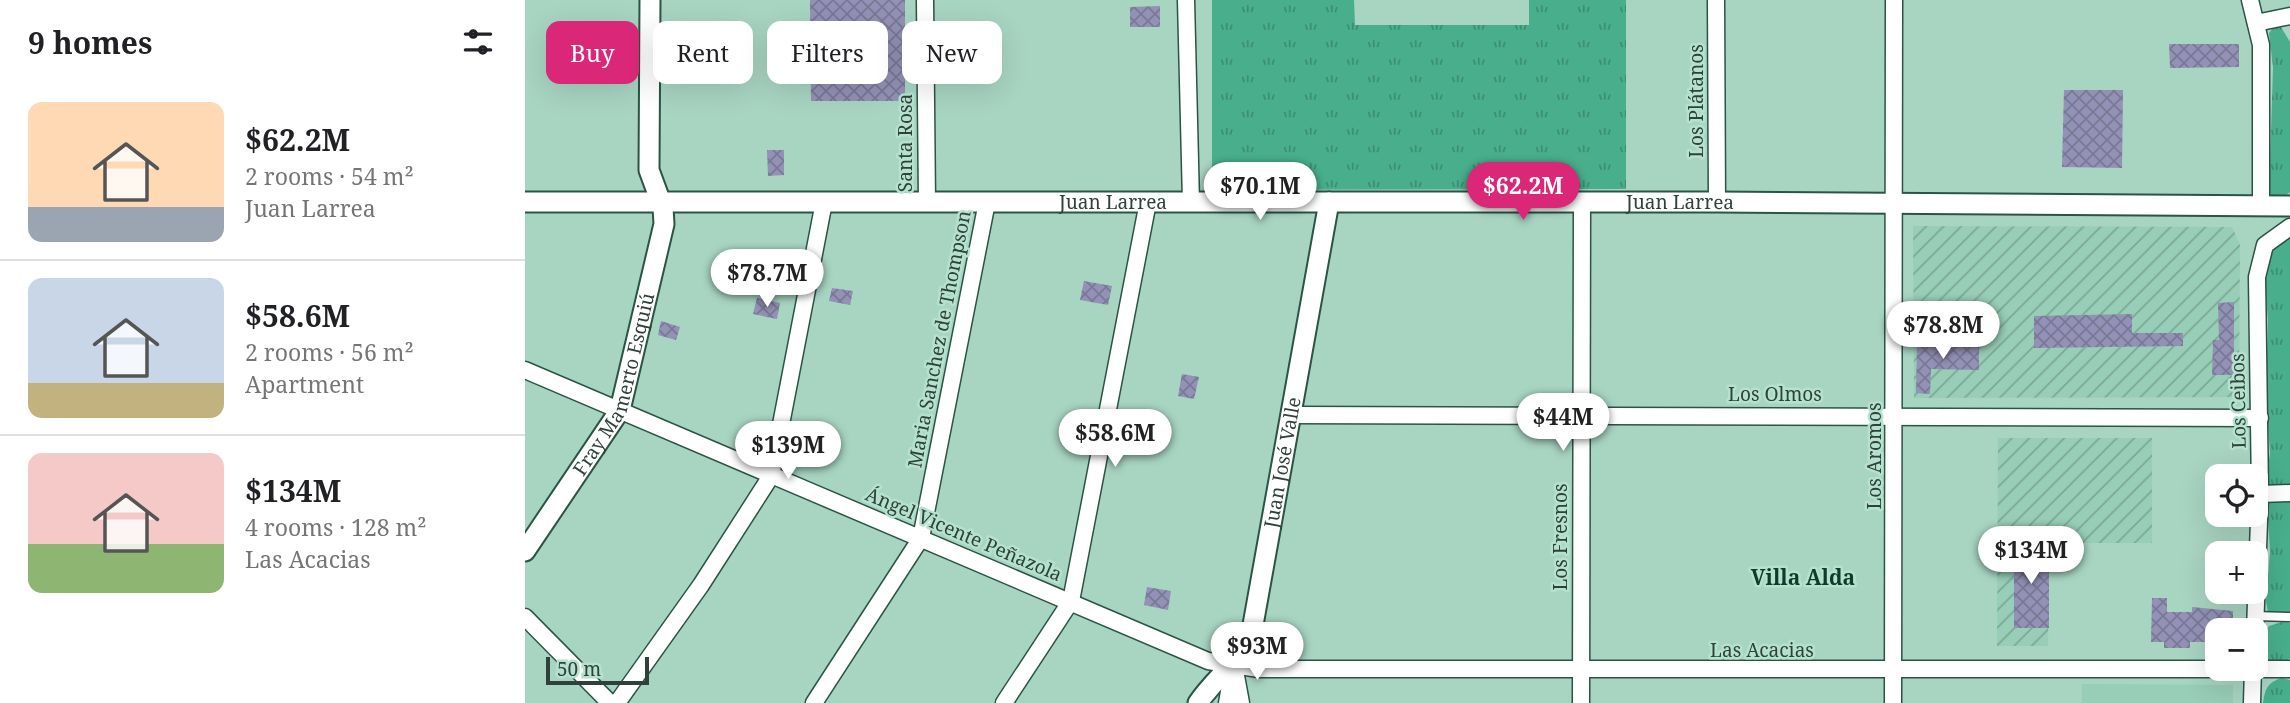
<!DOCTYPE html>
<html lang="en">
<head>
<meta charset="utf-8">
<style>
	:root { --surface:#fff; --page:#f2f2f2; --text:#202124; --muted:#757577; --line:#e0e0e0; --accent:#db2777 }
	body { margin:0; font-family:"Noto Serif",serif; background:var(--page); color:var(--text); height:100vh; display:flex; flex-direction:column; font-size:26px; white-space:nowrap }
	* { box-sizing:border-box; margin:0 }
	p { font-size:23px; color:var(--muted) }
	.icon { flex:none; width:38px; height:38px; fill:none; stroke:currentColor; stroke-width:2; stroke-linecap:round; stroke-linejoin:round }
	.map { position:relative; flex:1; overflow:hidden }
	.sheet { display:flex; flex-direction:column; background:var(--surface); width:525px }
	.sheet>* { flex:none }
	.guide { position:absolute; left:21px; top:21px; width:665px; height:63px; display:flex; gap:14px }
	.buttons { position:absolute; left:1680px; top:464px; display:grid; gap:14px }
	.buttons a { display:grid; place-items:center; width:63px; height:63px; border-radius:14px; background:var(--surface); box-shadow:0 7px 28px #0002; font-size:35px }
	.scale { position:absolute; left:21px; bottom:18px; width:103px; box-sizing:border-box; padding-left:7px; border:4px solid #2f413a; border-top:0; font-size:19px; line-height:24px; white-space:nowrap; color:#2f413a; -webkit-text-stroke:5px #b5e2cf; paint-order:stroke }
	.price { position:absolute; translate:-50% -60px; padding:0 16px; border-radius:24px; background:#fff; color:#222; font-size:23px; line-height:46px; filter:drop-shadow(0 2px 4px #0008) }
	.price::after { content:''; position:absolute; left:50%; top:42px; width:21px; height:16px; margin-left:-10px; background:inherit; clip-path:polygon(0 0,100% 0,50% 100%) }
	.price.on { background:var(--accent); color:#fff }
	ul { padding:0; list-style:none }
	li { display:flex; align-items:center; gap:21px; height:175px; padding:0 28px }
	li+li { border-top:2px solid var(--line) }
	li span { display:grid; place-items:center; flex:none; width:196px; height:140px; border-radius:14px; color:#555 }
	li>.icon { margin-inline-start:auto }
	span .icon { width:84px; height:84px; fill:#fffc; stroke-width:1 }
	li b { font-size:30px }
	h2 { display:flex; justify-content:space-between; align-items:center; height:84px; padding:0 28px; font-size:30px }
	.pill { padding:0 24px; border-radius:14px; background:var(--surface); box-shadow:0 7px 28px #0002; font-size:24px; line-height:63px }
	.pill.on { background:var(--accent); color:#fff }
	main { display:flex; flex:1; min-height:0 }
	.map>svg:first-child { display:block }
	.built { fill:#98cdb7 }
	.industrial { fill:url(#industrial-furrows) }
	.grass { fill:url(#grass-tufts) }
	.building { fill:url(#building-cross-hatch) }
	.lines { fill:none; stroke-linecap:round; stroke-linejoin:round }
	.service-casing { stroke:#2b5445; stroke-width:11 }
	.minor-casing { stroke:#2b5445; stroke-width:19 }
	.tertiary-casing { stroke:#2b5445; stroke-width:23 }
	.service { stroke:#fff; stroke-width:8 }
	.minor { stroke:#fff; stroke-width:16 }
	.tertiary { stroke:#fff; stroke-width:19 }
	.labels { text-anchor:middle; stroke-width:5; stroke-linejoin:round; paint-order:stroke }
	.street-label { font-size:19px; fill:#2f413a; stroke:#b5e2cf }
	.neighbourhood-label { font-size:21px; font-weight:bold; fill:#0f3a2c; stroke:#b5e2cf }
</style>
</head>
<body>
<main>
<section class="sheet">
<h2>9 homes<svg class="icon" aria-label="filters" viewBox="0 0 24 24"><path d="M4 7h16M4 17h16"/><circle cx="9" cy="7" r="2"/><circle cx="15" cy="17" r="2"/></svg></h2>
<ul>
<li><span style="background:linear-gradient(#ffd9b3 75%,#9aa5b1 0)"><svg class="icon" aria-label="home" viewBox="0 0 24 24"><path d="M3 11l9-7 9 7M6 9v11h12V9"/></svg></span><div><b>$62.2M</b><p>2 rooms · 54 m²</p><p>Juan Larrea</p></div></li>
<li><span style="background:linear-gradient(#c9d6e8 75%,#c2b280 0)"><svg class="icon" aria-label="home" viewBox="0 0 24 24"><path d="M3 11l9-7 9 7M6 9v11h12V9"/></svg></span><div><b>$58.6M</b><p>2 rooms · 56 m²</p><p>Apartment</p></div></li>
<li><span style="background:linear-gradient(#f6c9c9 65%,#8fb573 0)"><svg class="icon" aria-label="home" viewBox="0 0 24 24"><path d="M3 11l9-7 9 7M6 9v11h12V9"/></svg></span><div><b>$134M</b><p>4 rooms · 128 m²</p><p>Las Acacias</p></div></li>
</ul>
</section>
<div class="map">
<svg width="1765" height="703" viewBox="0 0 1765 703">
	<defs>
		<pattern id="industrial-furrows" width="10" height="10" patternUnits="userSpaceOnUse" patternTransform="scale(1.75)"><rect width="10" height="10" fill="#98cdb7"/><path d="M-1 1l2-2M0 10L10 0M9 11l2-2" fill="none" stroke="#7ca896"/></pattern>
		<pattern id="grass-tufts" width="24" height="20" patternUnits="userSpaceOnUse" patternTransform="scale(1.75)"><rect width="24" height="20" fill="#48ae8c"/><path d="M3 7l-1-3M5 7V3M7 7l1-3M15 17l-1-3M17 17v-4M19 17l1-3" fill="none" stroke="#3c8f73"/></pattern>
		<pattern id="building-cross-hatch" width="8" height="8" patternUnits="userSpaceOnUse" patternTransform="scale(1.75)"><rect width="8" height="8" fill="#9491b6"/><path d="M0 0l8 8M0 8l8-8" fill="none" stroke="#797895"/></pattern>
	</defs>
	<rect width="100%" height="100%" fill="#a8d4c2"/>
	<polygon class="built" points="1557,684 1708,685 1708,703 1557,703"/>
	<g class="industrial">
		<polygon points="1388,226 1707,227 1715,245 1714,391 1707,397 1389,398"/>
		<polygon points="1473,438 1627,438 1627,543 1524,543 1523,646 1472,646"/>
	</g>
	<g class="grass">
		<polygon points="687,0 829,0 830,25 1004,25 1004,0 1101,0 1101,189 687,190"/>
		<polygon points="1756,27 1765,42 1765,192 1758,198 1744,198 1748,67 1744,33 1748,28"/>
		<polygon points="1765,235 1765,491 1744,486 1741,478 1745,453 1741,400 1743,320 1739,274 1746,251 1754,239"/>
		<polygon points="1765,496 1765,614 1743,612 1741,601 1745,551 1742,503 1750,498"/>
		<path d="M1757,622L1765,623V658L1760,663L1737,664C1733,653 1740,645 1738,634L1744,626Z"/>
		<path d="M1756,678L1765,680V703H1738C1740,689 1742,683 1756,678Z"/>
	</g>
	<g class="building">
		<polygon points="285,0 380,0 380,101 286,101"/>
		<polygon points="635,6 635,27 605,27 605,7"/>
		<polygon points="1644,44 1714,44 1714,67 1645,68"/>
		<polygon points="1539,90 1598,90 1597,168 1537,167"/>
		<polygon points="242,150 259,150 259,175 243,176"/>
		<polygon points="559,281 587,286 583,305 555,300"/>
		<polygon points="307,288 328,291 325,305 304,301"/>
		<polygon points="232,298 255,303 252,319 228,314"/>
		<polygon points="1709,302 1709,375 1687,375 1688,340 1694,340 1693,303"/>
		<polygon points="1607,314 1607,333 1658,333 1658,346 1509,348 1509,316"/>
		<polygon points="136,321 155,327 151,340 133,335"/>
		<polygon points="1392,342 1454,344 1454,370 1406,369 1405,394 1391,393"/>
		<polygon points="657,374 674,377 669,399 653,396"/>
		<polygon points="537,426 558,429 555,443 535,440"/>
		<rect x="1489" y="544" width="35" height="84"/>
		<polygon points="622,587 646,591 643,610 619,605"/>
		<polygon points="1627,598 1642,598 1642,612 1667,612 1667,607 1708,611 1708,630 1692,630 1692,642 1665,642 1665,648 1639,648 1639,642 1626,642"/>
	</g>
	<g class="lines">
		<g class="service-casing">
			<polyline id="service" points="1730,616 1765,617"/>
		</g>
		<g class="minor-casing">
			<g id="minor">
				<polyline points="400,0 402,202"/>
				<polyline points="661,0 666,202"/>
				<polyline points="1191,0 1192,202"/>
				<polyline points="1725,0 1736,45 1736,206"/>
				<polyline points="1731,23 1765,16"/>
				<polyline points="0,370 683,661 734,669 1765,669"/>
				<polyline points="766,415 1735,418"/>
				<polyline points="1735,494 1765,493"/>
				<polyline points="0,617 85,703"/>
				<polyline points="1730,630 1735,494 1732,277 1740,245 1765,227"/>
				<polyline points="709,665 716,703"/>
				<polyline points="92,703 176,585 246,476 299,202"/>
				<polyline points="289,703 396,538 462,202"/>
				<polyline points="479,703 546,601 623,202"/>
				<polyline points="702,703 707,674"/>
				<polyline points="1056,703 1057,202"/>
				<polyline points="1368,703 1369,0"/>
				<polyline points="1727,703 1728,668"/>
			</g>
		</g>
		<g class="tertiary-casing">
			<g id="tertiary">
				<path id="s1" d="M0,202H1192L1765,206"/>
				<path id="s2" d="M0,551L95,410L139,224L138,208L124,170L125,0"/>
				<path id="s3" d="M673,703C690,678 713,663 726,636L804,202"/>
			</g>
		</g>
		<use href="#service" class="service"/>
		<use href="#minor" class="minor"/>
		<use href="#tertiary" class="tertiary"/>
	</g>
	<g class="labels">
		<g class="street-label">
			<text transform="translate(1171 101) rotate(-90)" y="7">Los Plátanos</text>
			<text transform="translate(380 143) rotate(-90)" y="7">Santa Rosa</text>
			<text dy="7" stroke="none"><textPath href="#s1" startOffset="588">Juan Larrea</textPath></text>
			<text dy="7" stroke="none"><textPath href="#s1" startOffset="1155">Juan Larrea</textPath></text>
			<text transform="translate(414 339) rotate(-79)" y="7">Maria Sanchez de Thompson</text>
			<text dy="7" stroke="none"><textPath href="#s2" startOffset="192">Fray Mamerto Esquiú</textPath></text>
			<text x="1250" y="401">Los Olmos</text>
			<text transform="translate(1713 401) rotate(-91)" y="7">Los Ceibos</text>
			<text transform="translate(1349 456) rotate(-90)" y="7">Los Aromos</text>
			<text dy="7" stroke="none"><textPath href="#s3" startOffset="262">Juan José Valle</textPath></text>
			<text transform="translate(439 534) rotate(23)" y="7">Ángel Vicente Peñazola</text>
			<text transform="translate(1035 537) rotate(-90)" y="7">Los Fresnos</text>
			<text x="1237" y="657">Las Acacias</text>
		</g>
		<g class="neighbourhood-label">
			<text x="1278" y="585">Villa Alda</text>
		</g>
	</g>
</svg>
<div class="buttons">
<a><svg class="icon" aria-label="locate" viewBox="0 0 24 24"><circle cx="12" cy="12" r="6"/><path d="M12 2v4M12 18v4M2 12h4M18 12h4"/></svg></a>
<a>+</a>
<a>−</a>
</div>
<div class="scale">50 m</div>
<b class="price" style="left:735px;top:222px">$70.1M</b>
<b class="price on" style="left:998px;top:222px">$62.2M</b>
<b class="price" style="left:242px;top:309px">$78.7M</b>
<b class="price" style="left:1418px;top:361px">$78.8M</b>
<b class="price" style="left:1038px;top:453px">$44M</b>
<b class="price" style="left:590px;top:469px">$58.6M</b>
<b class="price" style="left:263px;top:481px">$139M</b>
<b class="price" style="left:1506px;top:586px">$134M</b>
<b class="price" style="left:732px;top:682px">$93M</b>
<div class="guide">
<a class="pill on">Buy</a>
<a class="pill">Rent</a>
<a class="pill">Filters</a>
<a class="pill">New</a>
</div>
</div>
</main>
</body>
</html>
